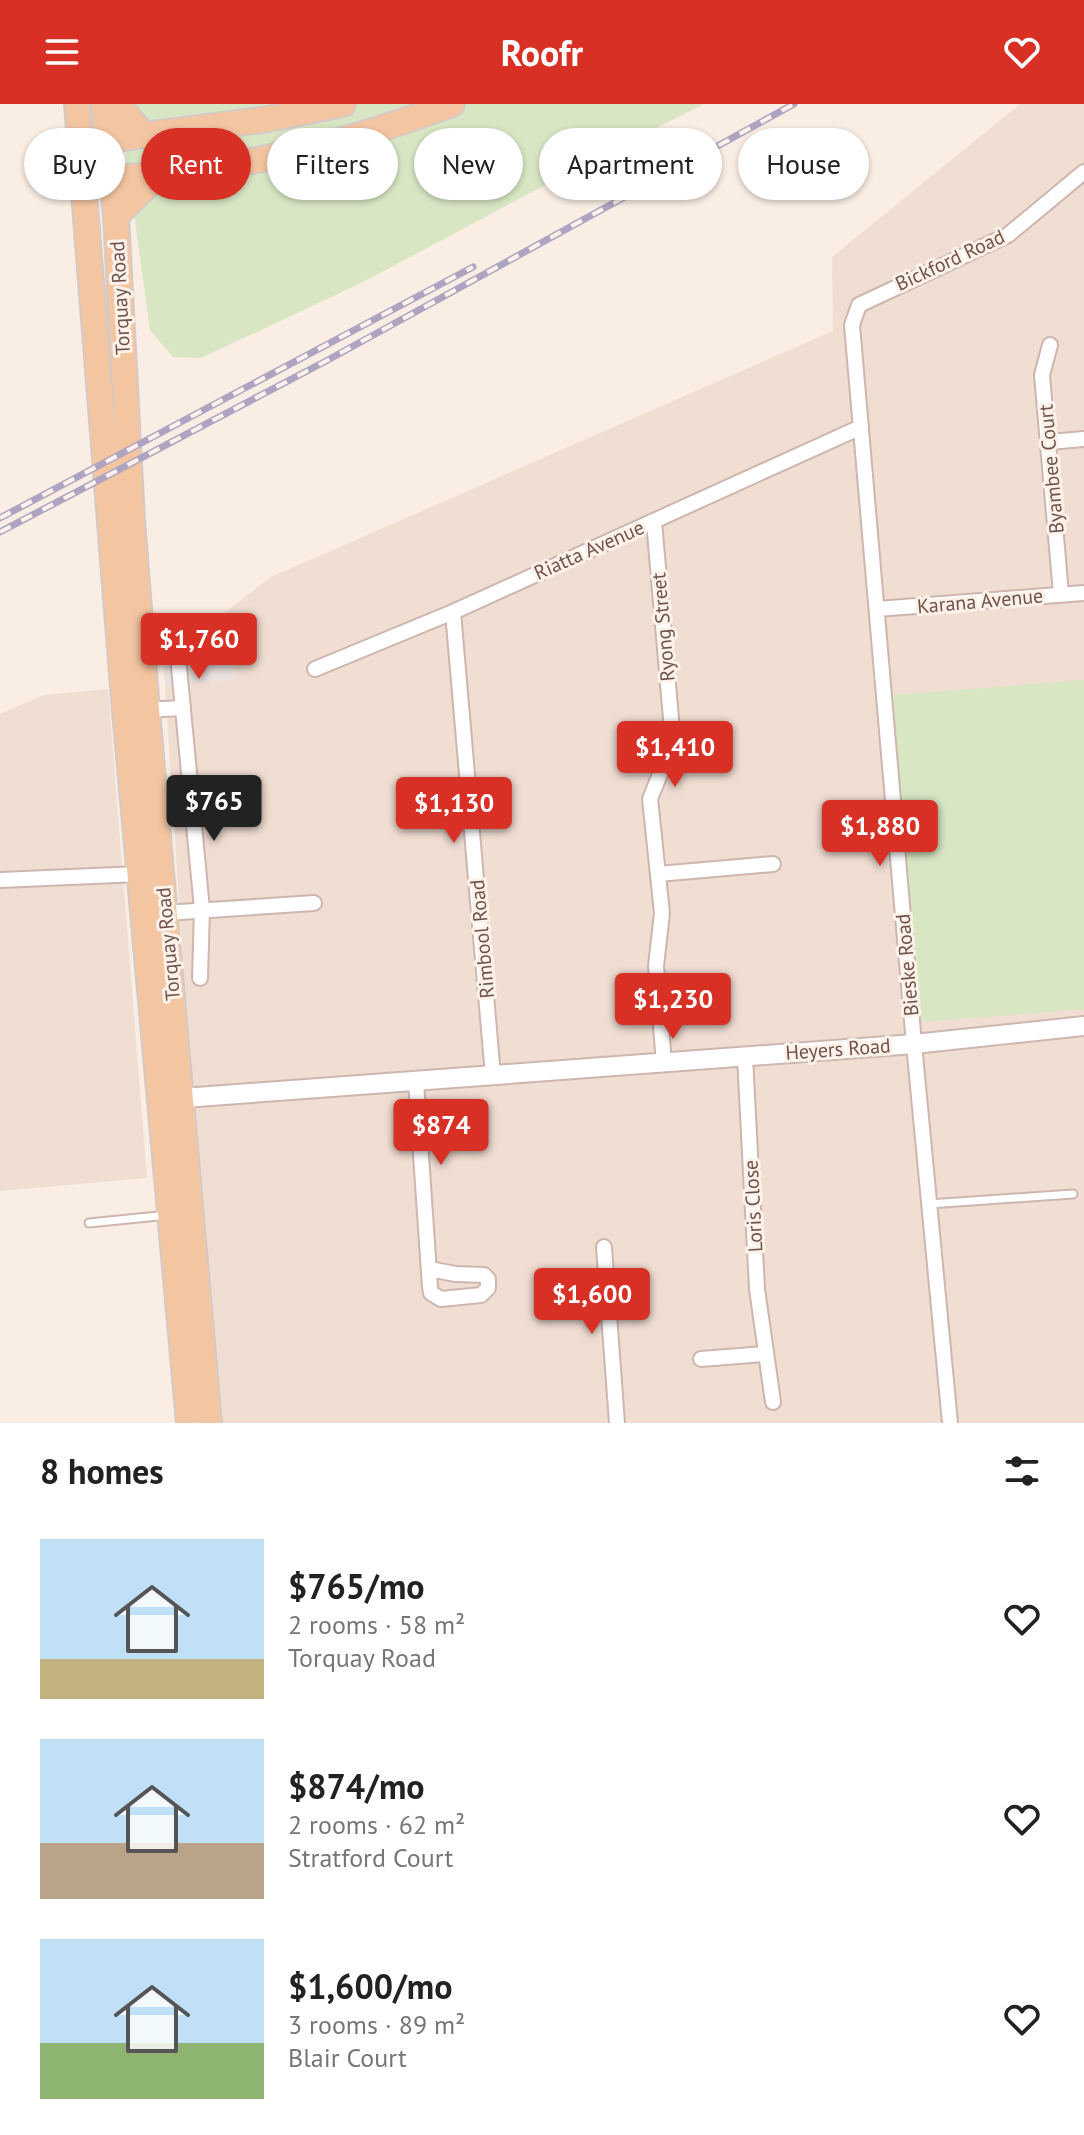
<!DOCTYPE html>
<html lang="en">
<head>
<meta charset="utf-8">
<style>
	:root { --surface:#fff; --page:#f2f2f2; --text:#222; --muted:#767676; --accent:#d93025 }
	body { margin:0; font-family:"PT Sans",sans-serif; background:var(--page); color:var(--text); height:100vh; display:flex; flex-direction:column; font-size:30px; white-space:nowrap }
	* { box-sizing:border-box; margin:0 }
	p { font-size:26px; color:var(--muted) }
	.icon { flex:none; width:44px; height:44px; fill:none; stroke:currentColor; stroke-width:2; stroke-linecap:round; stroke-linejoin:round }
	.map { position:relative; height:1319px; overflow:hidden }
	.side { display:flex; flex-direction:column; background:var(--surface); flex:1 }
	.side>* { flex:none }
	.guide { position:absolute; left:24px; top:24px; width:1036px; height:72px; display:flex; gap:16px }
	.price { position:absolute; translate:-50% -68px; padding:0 18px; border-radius:8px; background:var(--accent); color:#fff; font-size:26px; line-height:52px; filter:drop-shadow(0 2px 4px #0008) }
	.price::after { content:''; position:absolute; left:50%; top:48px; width:24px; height:18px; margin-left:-12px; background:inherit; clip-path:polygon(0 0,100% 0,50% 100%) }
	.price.on { background:#222; color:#fff }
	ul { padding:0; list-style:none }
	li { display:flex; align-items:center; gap:24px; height:200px; padding:0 40px }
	li span { display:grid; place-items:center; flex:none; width:224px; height:160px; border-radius:0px; color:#555 }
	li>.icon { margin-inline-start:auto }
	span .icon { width:96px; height:96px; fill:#fffc; stroke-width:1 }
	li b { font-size:34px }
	h2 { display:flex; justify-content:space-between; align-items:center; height:96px; padding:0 40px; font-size:34px }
	.pill { padding:0 28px; border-radius:36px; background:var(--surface); box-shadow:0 2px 6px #0004; font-size:28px; line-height:72px }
	.pill.on { background:var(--accent); color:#fff }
	header { display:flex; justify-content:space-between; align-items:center; height:104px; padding:0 40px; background:var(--accent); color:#fff; font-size:36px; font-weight:600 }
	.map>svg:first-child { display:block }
	.residential { fill:#f1ded3 }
	.industrial { fill:#eae1de }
	.green { fill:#d8e6c4 }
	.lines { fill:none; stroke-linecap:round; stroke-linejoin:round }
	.service-casing { stroke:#cdb6ae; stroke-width:11 }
	.minor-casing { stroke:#cdb6ae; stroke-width:18 }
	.tertiary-casing { stroke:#cdb6ae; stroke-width:22 }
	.primary-casing { stroke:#d4cbc9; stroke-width:28 }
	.service { stroke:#fff; stroke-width:7 }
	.minor { stroke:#fff; stroke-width:14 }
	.tertiary { stroke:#fff; stroke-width:18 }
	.primary { stroke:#f4c5a1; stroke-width:24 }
	.rail-casing { stroke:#aea4c2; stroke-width:7 }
	.rail { stroke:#fdf2e9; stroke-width:4; stroke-dasharray:12; stroke-linecap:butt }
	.labels { text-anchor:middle; stroke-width:6; stroke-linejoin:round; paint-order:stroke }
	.street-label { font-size:20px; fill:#70524c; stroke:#fdf2e9 }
</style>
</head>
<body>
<header><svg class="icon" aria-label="menu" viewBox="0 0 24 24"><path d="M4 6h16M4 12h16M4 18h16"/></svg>Roofr<svg class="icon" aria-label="heart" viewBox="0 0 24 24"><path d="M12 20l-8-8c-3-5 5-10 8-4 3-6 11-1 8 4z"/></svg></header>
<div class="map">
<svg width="1084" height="1319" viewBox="0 0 1084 1319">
	<rect width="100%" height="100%" fill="#faede4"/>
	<g class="residential">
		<polygon points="1020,0 1084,0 1084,1319 221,1319 184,875 165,582 235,575 228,506 271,473 833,227 832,153"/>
		<polygon points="108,585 147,1074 0,1087 0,610 44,591"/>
	</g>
	<polygon class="industrial" points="228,506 236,575 165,582 163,553"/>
	<g class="green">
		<polygon points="119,0 704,0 596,54 363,178 201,254 173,253 150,226"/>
		<polygon points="1084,576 1084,905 920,918 893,591"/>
	</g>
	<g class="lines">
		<g class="service-casing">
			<g id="service">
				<polyline points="929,1100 1073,1090"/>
				<polyline points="89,1119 168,1111"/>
			</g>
		</g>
		<g class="minor-casing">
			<g id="minor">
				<polyline points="1050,241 1042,271 1061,490"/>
				<polyline points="1049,338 1084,335"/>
				<polyline points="654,417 673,638 650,695 662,809 656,862 664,959"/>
				<polyline points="877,505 1084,489"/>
				<polyline points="453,508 493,972"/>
				<polyline points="178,553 202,805 200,874"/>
				<polyline points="315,565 453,508 861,323"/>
				<polyline points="143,606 183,604"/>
				<polyline points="658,770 773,760"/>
				<polyline points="0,776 140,770"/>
				<polyline points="165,809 314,799"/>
				<polyline points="745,953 757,1185 773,1298"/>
				<polyline points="416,978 430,1183 431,1189 441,1195 481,1191 488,1184 488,1175 484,1171 456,1170 429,1165"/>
				<polyline points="604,1143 617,1319"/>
				<polyline points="701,1255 765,1250"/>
				<polyline points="950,1319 914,940 852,221 859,201 1008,131 1084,68"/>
			</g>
		</g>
		<g class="tertiary-casing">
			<polyline id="tertiary" points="170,995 914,940 1084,922"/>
		</g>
		<g class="primary-casing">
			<g id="primary">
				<polyline points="77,0 125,608 189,1319"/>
				<polyline points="104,0 116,112 132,416 147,606 209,1319"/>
				<polyline points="117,0 144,31"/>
				<polyline points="91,38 268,15 343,0"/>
				<path d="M95,75C116,73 136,73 156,71C258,61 357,36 452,0"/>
				<polyline points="116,112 158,71"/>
			</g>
		</g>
		<use href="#service" class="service"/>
		<use href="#minor" class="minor"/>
		<use href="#tertiary" class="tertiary"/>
		<use href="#primary" class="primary"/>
		<g class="rail-casing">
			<g id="rail">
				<polyline points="0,414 473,163"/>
				<polyline points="0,428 326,257 794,0"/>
			</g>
		</g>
		<use href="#rail" class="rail"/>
	</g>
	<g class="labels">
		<g class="street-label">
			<text transform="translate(950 156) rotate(-25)" y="7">Bickford Road</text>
			<text transform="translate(120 194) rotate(-93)" y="7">Torquay Road</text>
			<text transform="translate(1051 365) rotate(-95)" y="7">Byambee Court</text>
			<text transform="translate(589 446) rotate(-24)" y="7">Riatta Avenue</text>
			<text transform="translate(980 497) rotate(-5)" y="7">Karana Avenue</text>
			<text transform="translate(663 523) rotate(-95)" y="7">Ryong Street</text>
			<text transform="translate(482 835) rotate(-95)" y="7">Rimbool Road</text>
			<text transform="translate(168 840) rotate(-95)" y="7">Torquay Road</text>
			<text transform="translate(907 861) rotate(-95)" y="7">Bieske Road</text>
			<text transform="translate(838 945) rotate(-4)" y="7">Heyers Road</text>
			<text transform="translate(753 1102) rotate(-93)" y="7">Loris Close</text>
		</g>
	</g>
</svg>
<b class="price" style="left:199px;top:577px">$1,760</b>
<b class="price" style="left:675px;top:685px">$1,410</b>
<b class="price on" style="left:214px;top:739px">$765</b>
<b class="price" style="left:454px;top:741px">$1,130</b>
<b class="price" style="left:880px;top:764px">$1,880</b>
<b class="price" style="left:673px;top:937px">$1,230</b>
<b class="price" style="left:441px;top:1063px">$874</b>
<b class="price" style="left:592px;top:1232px">$1,600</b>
<div class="guide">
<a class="pill">Buy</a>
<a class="pill on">Rent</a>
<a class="pill">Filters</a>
<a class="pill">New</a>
<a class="pill">Apartment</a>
<a class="pill">House</a>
</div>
</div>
<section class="side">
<h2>8 homes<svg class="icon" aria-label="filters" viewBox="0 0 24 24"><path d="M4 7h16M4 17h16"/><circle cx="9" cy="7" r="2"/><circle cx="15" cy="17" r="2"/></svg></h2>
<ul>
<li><span style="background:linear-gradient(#bfe0f5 75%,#c2b280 0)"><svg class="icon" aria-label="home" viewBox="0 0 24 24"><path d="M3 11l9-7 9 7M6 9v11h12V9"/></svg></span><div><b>$765/mo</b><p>2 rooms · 58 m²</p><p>Torquay Road</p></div><svg class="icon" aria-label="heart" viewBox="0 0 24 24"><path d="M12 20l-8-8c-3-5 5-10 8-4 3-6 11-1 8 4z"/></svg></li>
<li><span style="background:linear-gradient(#bfe0f5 65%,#b9a48a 0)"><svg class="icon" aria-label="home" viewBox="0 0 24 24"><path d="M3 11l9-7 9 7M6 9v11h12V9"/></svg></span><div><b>$874/mo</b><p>2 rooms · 62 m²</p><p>Stratford Court</p></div><svg class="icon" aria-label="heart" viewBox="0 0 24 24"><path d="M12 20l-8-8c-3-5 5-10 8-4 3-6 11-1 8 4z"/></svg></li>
<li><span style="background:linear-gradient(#bfe0f5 65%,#8fb573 0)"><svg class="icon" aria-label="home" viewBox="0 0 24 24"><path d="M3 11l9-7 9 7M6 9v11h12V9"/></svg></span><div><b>$1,600/mo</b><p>3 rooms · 89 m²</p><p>Blair Court</p></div><svg class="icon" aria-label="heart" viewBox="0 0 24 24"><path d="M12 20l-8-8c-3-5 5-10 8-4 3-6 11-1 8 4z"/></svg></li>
</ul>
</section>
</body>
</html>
